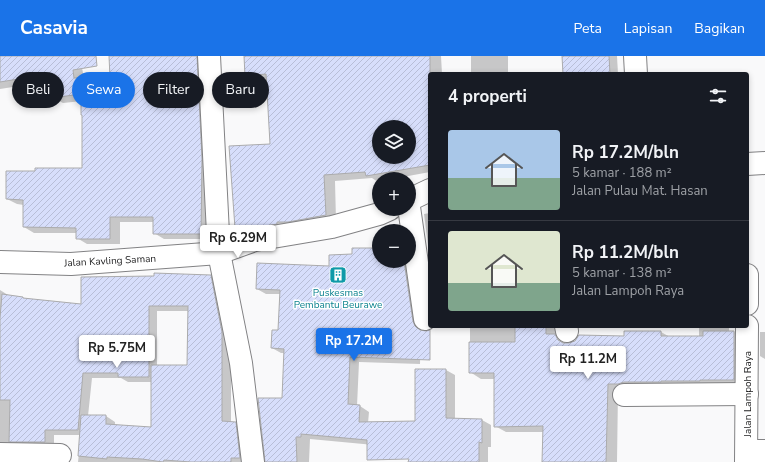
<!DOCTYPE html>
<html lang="id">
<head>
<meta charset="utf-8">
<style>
	:root { --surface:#171b24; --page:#242831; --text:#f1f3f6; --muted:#9ea1a6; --line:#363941; --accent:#1a73e8 }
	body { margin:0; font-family:"Nunito Sans",sans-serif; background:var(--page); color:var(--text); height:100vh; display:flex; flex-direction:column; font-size:15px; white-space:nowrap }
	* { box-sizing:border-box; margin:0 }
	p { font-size:13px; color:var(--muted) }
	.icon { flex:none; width:22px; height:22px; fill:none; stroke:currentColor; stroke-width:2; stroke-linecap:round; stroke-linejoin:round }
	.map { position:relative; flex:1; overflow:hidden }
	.sheet { position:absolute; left:428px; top:16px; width:321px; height:256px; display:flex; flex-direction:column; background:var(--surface); border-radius:4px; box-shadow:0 2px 6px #0003 }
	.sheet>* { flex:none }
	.banner { position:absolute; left:12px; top:16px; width:356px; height:36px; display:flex; gap:8px }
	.tools { position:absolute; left:372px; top:64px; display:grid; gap:8px }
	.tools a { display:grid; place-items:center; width:44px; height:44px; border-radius:50%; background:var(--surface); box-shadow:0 2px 6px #0003; font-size:20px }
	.price { position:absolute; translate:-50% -34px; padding:0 9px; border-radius:4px; background:#fff; color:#222; font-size:13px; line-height:26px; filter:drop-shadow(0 1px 2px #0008) }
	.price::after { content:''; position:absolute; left:50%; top:24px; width:12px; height:9px; margin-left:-6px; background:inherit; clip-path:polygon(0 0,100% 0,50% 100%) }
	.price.active { background:var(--accent); color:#fff }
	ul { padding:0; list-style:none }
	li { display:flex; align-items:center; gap:12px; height:100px; padding:0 20px }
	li+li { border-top:1px solid var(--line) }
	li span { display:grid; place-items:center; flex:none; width:112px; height:80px; border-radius:4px; color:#555 }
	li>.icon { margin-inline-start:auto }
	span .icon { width:48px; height:48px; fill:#fffc; stroke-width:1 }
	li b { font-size:17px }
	h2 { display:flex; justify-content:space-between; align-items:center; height:48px; padding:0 20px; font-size:17px }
	.tag { padding:0 14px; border-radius:18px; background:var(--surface); box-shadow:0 2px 6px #0003; font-size:14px; line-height:36px }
	.tag.active { background:var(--accent); color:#fff }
	header { display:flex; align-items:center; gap:24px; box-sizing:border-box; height:56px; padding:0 20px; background:var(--accent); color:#fff }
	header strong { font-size:19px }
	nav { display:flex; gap:22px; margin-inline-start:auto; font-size:14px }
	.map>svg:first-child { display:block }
	.shadow { fill:#0003; fill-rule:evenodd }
	.building { fill:url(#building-hatch); stroke:#ababac; fill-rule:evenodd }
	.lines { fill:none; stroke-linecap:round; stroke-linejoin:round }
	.minor-casing { stroke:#828284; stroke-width:24 }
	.minor { stroke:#fff; stroke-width:22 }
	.labels { text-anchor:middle; stroke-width:3; stroke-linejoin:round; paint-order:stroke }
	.street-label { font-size:10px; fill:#1c1c1d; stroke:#fff }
	.culture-label { font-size:10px; fill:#0d838f; stroke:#fff }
</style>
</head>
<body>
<header>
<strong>Casavia</strong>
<nav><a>Peta</a><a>Lapisan</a><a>Bagikan</a></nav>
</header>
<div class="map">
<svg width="765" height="406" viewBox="0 0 765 406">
	<defs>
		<pattern id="building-hatch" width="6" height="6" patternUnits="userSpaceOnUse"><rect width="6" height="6" fill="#d7defb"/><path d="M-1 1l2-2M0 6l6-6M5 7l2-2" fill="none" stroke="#b8bed7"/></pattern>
	</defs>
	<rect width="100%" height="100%" fill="#f9f9fa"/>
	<g class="shadow">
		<polygon points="0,0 80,0 84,23 111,23 110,0 208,0 211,183 164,183 154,177 154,166 120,166 120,188 87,188 77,182 77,177 34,177 24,171 24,149 17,148 7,143 83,113 83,60 82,45 63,47 53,42 51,25 0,33"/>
		<path d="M245,0H441L442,18H430V116L392,123H379V125L378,126L372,122L335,125L336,165L246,177L236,171L272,89L267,25H257L246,19ZM379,71H409V101H379Z"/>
		<rect x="471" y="0" width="37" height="18"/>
		<polygon points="563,0 617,0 618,18 564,18"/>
		<polygon points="430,157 430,204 424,158"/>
		<polygon points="379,193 379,205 409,205 421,271 420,308 359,306 357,350 360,350 369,356 368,367 416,366 446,314 455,319 455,363 482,364 491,369 491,391 488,391 488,406 437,406 438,395 310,383 309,406 266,406 283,343 285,297 281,297 272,292 279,275 280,238 266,238 257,233 330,211 353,199"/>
		<path d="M210,220L220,225L231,282V367H235L244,372L249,406H78L81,379H54V391L0,387V234L8,239L23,242L26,244L82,249ZM157,255H189L188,310H157ZM92,322H121L128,326H152V372L115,370V366L106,360H88Z"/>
		<polygon points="470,270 557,270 557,281 566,286 567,288 625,281 625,276 661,276 670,281 699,281 699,270 729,270 729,276 734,276 745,282 744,329 618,334 617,406 543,406 544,376 506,376 495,370 495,323 481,323 470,316"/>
		<polygon points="760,276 765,276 765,303 760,300"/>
	</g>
	<g class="building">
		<polygon points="0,0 96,0 97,10 73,14 74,22 110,22 109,0 197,0 202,103 201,178 153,178 153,161 110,161 110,183 76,183 76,172 23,171 23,144 6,143 6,115 35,115 35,112 82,112 82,59 81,59 81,38 52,42 49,18 0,26"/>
		<path d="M244,0H430V109L366,120L365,116L324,119L326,159L288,166H277V168L265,170L235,172L229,90L270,88L266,18L245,20ZM379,71H409V101H379Z"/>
		<polygon points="562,0 609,0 610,18 563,18"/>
		<polygon points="352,192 379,192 379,205 404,205 413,265 415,270 420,274 426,275 430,274 430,304 350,301 348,348 360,349 359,366 415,365 415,313 446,313 446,362 482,363 482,387 479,386 479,406 408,406 409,403 367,404 367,384 301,378 301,381 296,381 297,406 265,406 258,342 282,342 284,293 271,292 272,274 278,274 280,234 256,233 257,207 329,210 329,199 352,198"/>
		<polygon points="154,217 211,219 222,276 222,365 236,366 240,402 231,402 231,406 191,406 164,404 163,406 142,403 107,401 107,403 78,400 81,359 106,359 106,368 151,371 151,309 187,309 188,250 149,250 149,321 118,321 118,317 83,317 78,374 45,374 45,386 9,386 10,344 0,344 0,262 2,238 23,241 23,242 81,248 81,221 154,220"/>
		<polygon points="515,270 546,270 546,278 555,278 558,284 563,287 569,287 575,285 579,279 624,280 624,275 661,275 661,280 703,280 703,275 734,275 734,324 700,324 700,325 661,325 661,326 624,326 618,328 608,328 606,406 542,406 543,370 494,371 494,317 469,317 469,286 515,286"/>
	</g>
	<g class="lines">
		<g class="minor-casing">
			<g id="minor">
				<polyline points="209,0 219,197 241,307 253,406"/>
				<polyline points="635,0 636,18"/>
				<polyline points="747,108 765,107"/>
				<polyline points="409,144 430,134"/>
				<polyline points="409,151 425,263"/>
				<polyline points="0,206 71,208 219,197 255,184 332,171 379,158 390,153"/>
				<polyline points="747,219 747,248"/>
				<polyline points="566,270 567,275"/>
				<polyline points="624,339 747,338"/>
				<polyline points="747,395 765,395"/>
				<polyline points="0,398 60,399"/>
				<polyline points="746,406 747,270"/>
			</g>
		</g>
		<use href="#minor" class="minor"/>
	</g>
	<defs>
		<g id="building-square" transform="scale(0.9)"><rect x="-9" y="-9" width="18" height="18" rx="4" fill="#0f9aa8" stroke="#fff"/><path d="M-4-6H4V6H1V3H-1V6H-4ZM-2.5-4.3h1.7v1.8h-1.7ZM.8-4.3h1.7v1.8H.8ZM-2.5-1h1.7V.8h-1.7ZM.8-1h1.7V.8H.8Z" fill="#fff"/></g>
	</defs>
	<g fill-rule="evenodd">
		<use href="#building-square" x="338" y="219"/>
	</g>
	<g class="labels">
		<g class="street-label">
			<text transform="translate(110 204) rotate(-3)" y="4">Jalan Kavling Saman</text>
			<text transform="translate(747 338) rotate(-90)" y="4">Jalan Lampoh Raya</text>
		</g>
		<g class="culture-label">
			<text x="338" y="240">Puskesmas<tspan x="338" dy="12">Pembantu Beurawe</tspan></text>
		</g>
	</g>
</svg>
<div class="tools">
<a><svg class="icon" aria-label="layers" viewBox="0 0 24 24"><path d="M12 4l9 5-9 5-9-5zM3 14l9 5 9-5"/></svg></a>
<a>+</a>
<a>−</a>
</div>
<b class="price" style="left:238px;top:203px">Rp 6.29M</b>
<b class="price active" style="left:354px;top:306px">Rp 17.2M</b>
<b class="price" style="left:117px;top:313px">Rp 5.75M</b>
<b class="price" style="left:588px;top:324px">Rp 11.2M</b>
<div class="banner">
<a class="tag">Beli</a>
<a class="tag active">Sewa</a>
<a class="tag">Filter</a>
<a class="tag">Baru</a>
</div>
<section class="sheet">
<h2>4 properti<svg class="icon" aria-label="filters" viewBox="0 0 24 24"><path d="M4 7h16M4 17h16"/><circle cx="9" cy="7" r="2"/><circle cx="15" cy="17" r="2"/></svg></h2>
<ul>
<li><span style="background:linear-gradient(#a9c7e8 60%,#7fa58c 0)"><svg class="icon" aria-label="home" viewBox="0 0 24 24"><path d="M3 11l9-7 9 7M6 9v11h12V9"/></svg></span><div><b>Rp 17.2M/bln</b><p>5 kamar · 188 m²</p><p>Jalan Pulau Mat. Hasan</p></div></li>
<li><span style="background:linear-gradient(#dfe7d0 65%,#7fa58c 0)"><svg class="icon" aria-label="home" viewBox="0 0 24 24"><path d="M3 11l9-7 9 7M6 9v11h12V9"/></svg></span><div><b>Rp 11.2M/bln</b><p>5 kamar · 138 m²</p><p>Jalan Lampoh Raya</p></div></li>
</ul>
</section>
</div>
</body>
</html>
